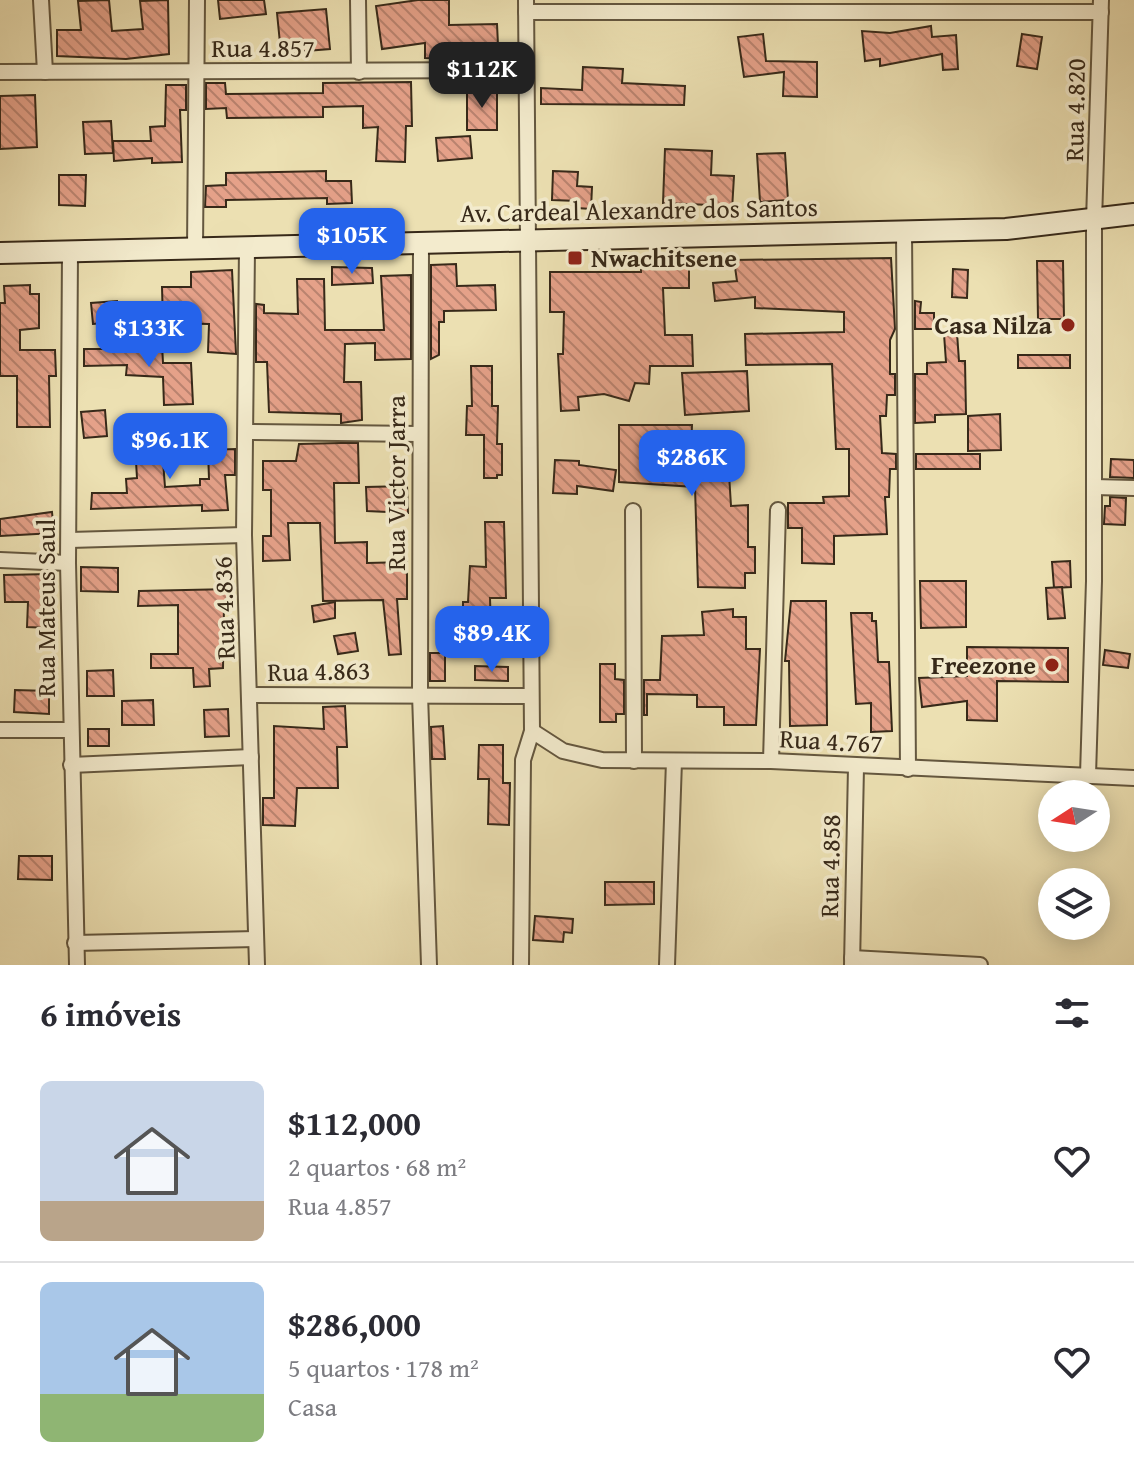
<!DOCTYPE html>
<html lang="pt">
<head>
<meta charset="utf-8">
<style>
	:root { --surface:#fff; --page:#f7f7f7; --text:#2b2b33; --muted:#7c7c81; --line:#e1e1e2; --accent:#2563eb }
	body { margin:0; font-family:"Gentium Book Plus",serif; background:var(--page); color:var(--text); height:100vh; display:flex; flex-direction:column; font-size:30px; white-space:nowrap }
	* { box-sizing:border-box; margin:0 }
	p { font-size:26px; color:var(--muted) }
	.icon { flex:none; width:44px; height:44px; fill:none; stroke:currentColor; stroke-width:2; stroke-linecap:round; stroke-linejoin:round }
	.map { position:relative; height:965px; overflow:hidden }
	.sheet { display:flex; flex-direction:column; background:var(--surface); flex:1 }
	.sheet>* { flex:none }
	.needle { width:52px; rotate:258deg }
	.tools { position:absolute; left:1038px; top:780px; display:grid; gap:16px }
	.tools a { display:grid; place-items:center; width:72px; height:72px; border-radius:50%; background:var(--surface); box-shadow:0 4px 20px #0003; font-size:40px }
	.price { position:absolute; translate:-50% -68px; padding:0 18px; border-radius:16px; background:var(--accent); color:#fff; font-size:26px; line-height:52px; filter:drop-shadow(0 2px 4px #0008) }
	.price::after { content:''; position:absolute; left:50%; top:48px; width:24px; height:18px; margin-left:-12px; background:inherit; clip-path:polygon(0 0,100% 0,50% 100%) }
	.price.selected { background:#222; color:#fff }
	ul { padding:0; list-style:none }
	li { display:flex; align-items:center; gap:24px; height:200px; padding:0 40px }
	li+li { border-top:2px solid var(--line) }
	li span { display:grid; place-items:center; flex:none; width:224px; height:160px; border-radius:12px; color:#555 }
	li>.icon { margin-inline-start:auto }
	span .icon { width:96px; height:96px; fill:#fffc; stroke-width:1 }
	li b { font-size:34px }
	h2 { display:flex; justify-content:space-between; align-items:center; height:96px; padding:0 40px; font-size:34px }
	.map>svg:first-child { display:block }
	.building { fill:url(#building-back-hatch); stroke:#372919; stroke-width:2 }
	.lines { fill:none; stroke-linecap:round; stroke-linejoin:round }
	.street-casing { stroke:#64573f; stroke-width:18 }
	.secondary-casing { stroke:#372919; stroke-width:24 }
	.street { stroke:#f3ebcd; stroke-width:14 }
	.secondary { stroke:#f3ebcd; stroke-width:20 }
	.poi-dot { fill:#8f2418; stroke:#f3ebcd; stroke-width:3 }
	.labels { text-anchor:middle; stroke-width:7; stroke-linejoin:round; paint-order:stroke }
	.street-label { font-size:26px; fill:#372919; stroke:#f3ebcd }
	.poi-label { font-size:26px; font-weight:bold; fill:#372919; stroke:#f3ebcd; text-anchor:end }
</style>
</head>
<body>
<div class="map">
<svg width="1134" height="965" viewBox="0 0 1134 965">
	<defs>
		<pattern id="building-back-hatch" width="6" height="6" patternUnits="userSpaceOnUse" patternTransform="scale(2)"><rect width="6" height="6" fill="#e5a189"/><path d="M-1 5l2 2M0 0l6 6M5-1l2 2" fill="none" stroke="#ba836f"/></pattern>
	</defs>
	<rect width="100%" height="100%" fill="#ece0b2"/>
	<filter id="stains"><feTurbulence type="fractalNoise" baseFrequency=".0025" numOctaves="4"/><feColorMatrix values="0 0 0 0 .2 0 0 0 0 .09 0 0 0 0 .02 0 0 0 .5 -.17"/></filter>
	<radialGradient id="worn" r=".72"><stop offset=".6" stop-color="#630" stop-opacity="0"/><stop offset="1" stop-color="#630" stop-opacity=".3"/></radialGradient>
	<g class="building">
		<polygon points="109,0 112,31 143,29 140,1 168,0 169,54 126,59 57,56 57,30 81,30 78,1"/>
		<polygon points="218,0 264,0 266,14 220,19"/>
		<polygon points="418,0 449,0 449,25 497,24 498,45 483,45 483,59 425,58 425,43 382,49 376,6"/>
		<polygon points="326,9 330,49 281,53 277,13"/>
		<polygon points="931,26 932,37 956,35 958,69 943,70 942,54 880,66 880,59 865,61 862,31 890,33"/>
		<polygon points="763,34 766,61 817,62 817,97 783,96 784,72 744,77 738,37"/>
		<polygon points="1022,34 1042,37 1037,69 1017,66"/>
		<polygon points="583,67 623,69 622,83 685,86 684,105 541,104 541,88 582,90"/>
		<polygon points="411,82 412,126 406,126 405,162 376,161 378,127 363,128 363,106 323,107 323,117 227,118 226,108 206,109 206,83 225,83 226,94 323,93 323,83"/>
		<polygon points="166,85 186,85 186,110 180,110 182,162 152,163 152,158 114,161 113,141 151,141 150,127 165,126"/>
		<rect x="467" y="89" width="30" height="41"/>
		<polygon points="35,95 37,147 0,149 0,96"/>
		<polygon points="111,121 113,153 85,154 83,122"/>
		<polygon points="470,136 472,158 438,161 436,138"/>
		<polygon points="665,149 712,151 711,175 734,176 732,210 710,209 710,205 663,203"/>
		<polygon points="785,153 788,200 760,202 757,154"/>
		<polygon points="326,171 326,181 351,181 352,203 327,204 327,198 226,200 226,207 205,207 206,186 226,185 226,173"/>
		<polygon points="553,171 578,172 577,186 592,187 591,209 577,208 578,201 552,200"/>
		<polygon points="59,175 86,175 85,206 59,205"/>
		<polygon points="891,258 895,329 890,340 890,374 895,374 895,395 887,395 886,416 880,416 882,453 896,454 896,469 890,469 889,497 885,497 887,534 834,536 834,564 802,563 802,528 788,528 788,503 824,503 823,497 849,496 849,449 836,449 832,364 746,365 745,334 844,332 844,312 755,308 755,297 715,301 713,283 737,281 734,260"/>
		<polygon points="1037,261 1063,261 1064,319 1038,319"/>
		<polygon points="456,264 457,286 495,285 496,310 444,311 444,322 439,322 439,355 431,359 431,265"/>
		<polygon points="641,264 689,266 689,288 663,288 665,335 692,335 693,366 650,366 649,384 635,383 629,401 604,394 578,397 579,410 561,411 558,354 563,354 564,312 550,312 550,272 641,272"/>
		<polygon points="332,267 372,268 373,283 332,285"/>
		<polygon points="953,269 968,270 967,298 952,297"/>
		<polygon points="232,270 236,354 208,352 209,324 163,323 162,287 191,287 191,272"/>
		<polygon points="411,275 411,359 375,360 375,343 345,344 344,382 361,382 362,420 341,423 341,414 269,412 267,362 256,362 256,304 264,305 264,313 298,314 297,279 324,279 325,330 384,330 381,276"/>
		<polygon points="30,285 30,294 39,294 39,328 20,330 20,350 55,350 56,376 49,376 50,427 17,427 17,376 0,376 0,303 5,303 4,286"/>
		<polygon points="117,301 118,322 93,324 91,303"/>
		<polygon points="915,301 921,302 920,313 934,313 934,329 915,329"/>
		<polygon points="957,333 959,361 965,361 966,414 935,415 935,422 915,423 915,374 927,374 927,363 946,362 944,334"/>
		<polygon points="138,344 162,344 163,363 191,363 193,404 164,405 163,377 126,375 127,365 84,366 84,349 137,349"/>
		<rect x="1018" y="355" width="52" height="13"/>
		<polygon points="471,366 492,366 492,406 498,406 497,444 502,444 502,475 497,475 497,478 484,478 484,435 466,435 467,406 472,406"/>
		<polygon points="747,371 749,411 685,415 682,373"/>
		<polygon points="105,410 107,436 84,438 81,412"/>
		<polygon points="1000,414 1001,450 968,451 968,416"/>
		<polygon points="160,422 165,487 200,485 200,479 209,479 208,450 235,449 235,475 225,475 228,510 202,511 202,505 91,509 92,493 127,493 126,479 137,478 135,445 147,445 144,424"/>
		<polygon points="619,425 692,425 691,451 703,451 703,475 729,474 731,506 748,505 748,547 755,547 755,573 745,573 745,588 698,587 695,487 619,482"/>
		<polygon points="341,443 358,443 359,483 334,483 335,543 367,542 367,563 407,562 407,599 397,599 401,654 389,655 383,600 323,601 320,523 288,523 290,560 263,561 263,536 271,536 271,490 263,490 263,461 296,461 299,444"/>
		<rect x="916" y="454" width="64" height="15"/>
		<polygon points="1111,459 1134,460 1134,478 1110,477"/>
		<polygon points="555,460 579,461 579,465 616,470 613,491 577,486 577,494 553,493"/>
		<polygon points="407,486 408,513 367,511 366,487"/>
		<polygon points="1110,497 1126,498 1125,525 1104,524 1105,506 1110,506"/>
		<polygon points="52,512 54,533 0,536 0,519"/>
		<polygon points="485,522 504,522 506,598 490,598 491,632 463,632 463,602 468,602 470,566 486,567"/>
		<polygon points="1070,561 1071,587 1054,588 1052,562"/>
		<polygon points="81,567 118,568 118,592 81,591"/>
		<polygon points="50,574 50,628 27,627 28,602 5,602 4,575"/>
		<polygon points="920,581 966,581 966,627 921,628"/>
		<polygon points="1062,587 1065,618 1048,619 1046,588"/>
		<polygon points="232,589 232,604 224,604 223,668 209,669 210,686 194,687 193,668 151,668 151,654 178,654 178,605 138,606 139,591"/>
		<polygon points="791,601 826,601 827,725 790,726 789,661 785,661"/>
		<polygon points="335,602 335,618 314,622 312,606"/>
		<polygon points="733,609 733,617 746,617 746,649 760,649 756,725 724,725 724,707 697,707 697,695 647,694 647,715 644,715 644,680 660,680 662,636 704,635 702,612"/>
		<polygon points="851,613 872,613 872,621 876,621 878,662 889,662 892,731 871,732 871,703 856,704"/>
		<polygon points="355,633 358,651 338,654 334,636"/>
		<polygon points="967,647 1068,648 1068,682 997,681 997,721 967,720 967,701 922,707 919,678 967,676"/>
		<polygon points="1105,650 1130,654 1128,668 1103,665"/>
		<rect x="430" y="653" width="15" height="28"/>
		<polygon points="600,664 615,664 615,679 624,680 624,714 616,714 616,722 600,722"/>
		<polygon points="475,666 508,667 508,681 475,680"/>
		<polygon points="113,670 114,696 87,696 87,671"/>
		<polygon points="15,690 49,691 49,714 14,712"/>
		<polygon points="153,700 154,725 122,725 122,701"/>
		<polygon points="345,706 347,747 337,747 338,788 297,788 295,826 263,825 263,798 274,798 274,726 324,729 323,707"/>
		<polygon points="228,709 229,736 205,737 204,710"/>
		<polygon points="443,726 445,759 432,759 431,727"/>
		<rect x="88" y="729" width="21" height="17"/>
		<polygon points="479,745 503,745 503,783 510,783 509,825 488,824 489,779 478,779"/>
		<polygon points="19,856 52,856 52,880 18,879"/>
		<polygon points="605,882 654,882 654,904 605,905"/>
		<polygon points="535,916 573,919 572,933 564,932 563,942 533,940"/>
	</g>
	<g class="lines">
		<g class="street-casing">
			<g id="street">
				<polyline points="41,0 45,72"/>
				<polyline points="358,0 359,72"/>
				<polyline points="526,12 1101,12"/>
				<polyline points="0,72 526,70"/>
				<polyline points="904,231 908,769"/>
				<polyline points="421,240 420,694 429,965"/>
				<polyline points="247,248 244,535 257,965"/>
				<polyline points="195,250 197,0"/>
				<polyline points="70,252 68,563 77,965"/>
				<polyline points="246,432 420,434"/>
				<polyline points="1094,487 1134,488"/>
				<polyline points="633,511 634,761"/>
				<polyline points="70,540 244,535"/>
				<polyline points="0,560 68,563"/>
				<polyline points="251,695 531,696"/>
				<polyline points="0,730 70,730"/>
				<polyline points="532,731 563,751 602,760 771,761 1134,778"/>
				<polyline points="771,761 778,510"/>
				<polyline points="71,765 251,757"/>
				<polyline points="1088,775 1094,581 1094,221 1101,0"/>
				<polyline points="75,943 256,939"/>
				<polyline points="852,958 980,965"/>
				<polyline points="521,965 523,760 532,731 526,0"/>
				<polyline points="667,965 674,761"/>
				<polyline points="852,965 856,767"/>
			</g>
		</g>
		<g class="secondary-casing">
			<polyline id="secondary" points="0,253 1006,229 1134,214"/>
		</g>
		<use href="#street" class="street"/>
		<use href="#secondary" class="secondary"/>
	</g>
	<g class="poi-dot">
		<rect x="567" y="250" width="16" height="16" rx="4"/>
		<circle cx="1068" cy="325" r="8"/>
		<circle cx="1052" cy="665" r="8"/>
	</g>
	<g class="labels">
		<g class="street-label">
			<text x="263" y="57">Rua 4.857</text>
			<text transform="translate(1075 110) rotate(-89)" y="9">Rua 4.820</text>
			<text transform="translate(639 210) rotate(-1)" y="9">Av. Cardeal Alexandre dos Santos</text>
			<text transform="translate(396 483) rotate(-90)" y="9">Rua Victor Jarra</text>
			<text transform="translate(46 608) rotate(-90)" y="9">Rua Mateus Saul</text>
			<text transform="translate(224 608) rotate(-92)" y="9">Rua 4.836</text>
			<text transform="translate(319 671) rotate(-1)" y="9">Rua 4.863</text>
			<text transform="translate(831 741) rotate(3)" y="9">Rua 4.767</text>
			<text transform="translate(830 866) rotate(-89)" y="9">Rua 4.858</text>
		</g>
		<g class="poi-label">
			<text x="591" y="267" text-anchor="start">Nwachitsene</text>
			<text x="1052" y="334">Casa Nilza</text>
			<text x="1036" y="674">Freezone</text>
		</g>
	</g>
	<rect width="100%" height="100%" filter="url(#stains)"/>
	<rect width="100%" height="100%" fill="url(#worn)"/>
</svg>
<div class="tools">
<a><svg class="needle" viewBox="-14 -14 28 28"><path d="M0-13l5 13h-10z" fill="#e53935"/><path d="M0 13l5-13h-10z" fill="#7c7c81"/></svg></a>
<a><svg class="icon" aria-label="layers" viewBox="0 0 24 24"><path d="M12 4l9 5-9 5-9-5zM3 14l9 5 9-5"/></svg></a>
</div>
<b class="price selected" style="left:482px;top:110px">$112K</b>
<b class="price" style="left:352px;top:276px">$105K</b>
<b class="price" style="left:149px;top:369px">$133K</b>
<b class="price" style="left:170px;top:481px">$96.1K</b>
<b class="price" style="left:692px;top:498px">$286K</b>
<b class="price" style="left:492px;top:674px">$89.4K</b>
</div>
<section class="sheet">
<h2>6 imóveis<svg class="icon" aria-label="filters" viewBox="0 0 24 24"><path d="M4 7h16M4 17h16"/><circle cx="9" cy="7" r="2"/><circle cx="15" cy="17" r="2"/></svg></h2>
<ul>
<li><span style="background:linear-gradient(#c9d6e8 75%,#b9a48a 0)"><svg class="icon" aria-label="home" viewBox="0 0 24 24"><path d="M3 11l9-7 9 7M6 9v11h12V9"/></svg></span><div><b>$112,000</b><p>2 quartos · 68 m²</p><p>Rua 4.857</p></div><svg class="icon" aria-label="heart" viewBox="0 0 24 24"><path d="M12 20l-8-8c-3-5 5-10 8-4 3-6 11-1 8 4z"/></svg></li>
<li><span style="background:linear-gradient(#a9c7e8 70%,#8fb573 0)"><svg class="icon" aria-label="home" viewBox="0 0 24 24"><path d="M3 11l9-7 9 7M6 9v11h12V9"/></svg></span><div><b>$286,000</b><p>5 quartos · 178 m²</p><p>Casa</p></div><svg class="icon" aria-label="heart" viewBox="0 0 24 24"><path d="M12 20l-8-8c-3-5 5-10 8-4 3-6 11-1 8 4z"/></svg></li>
</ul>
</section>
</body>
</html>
